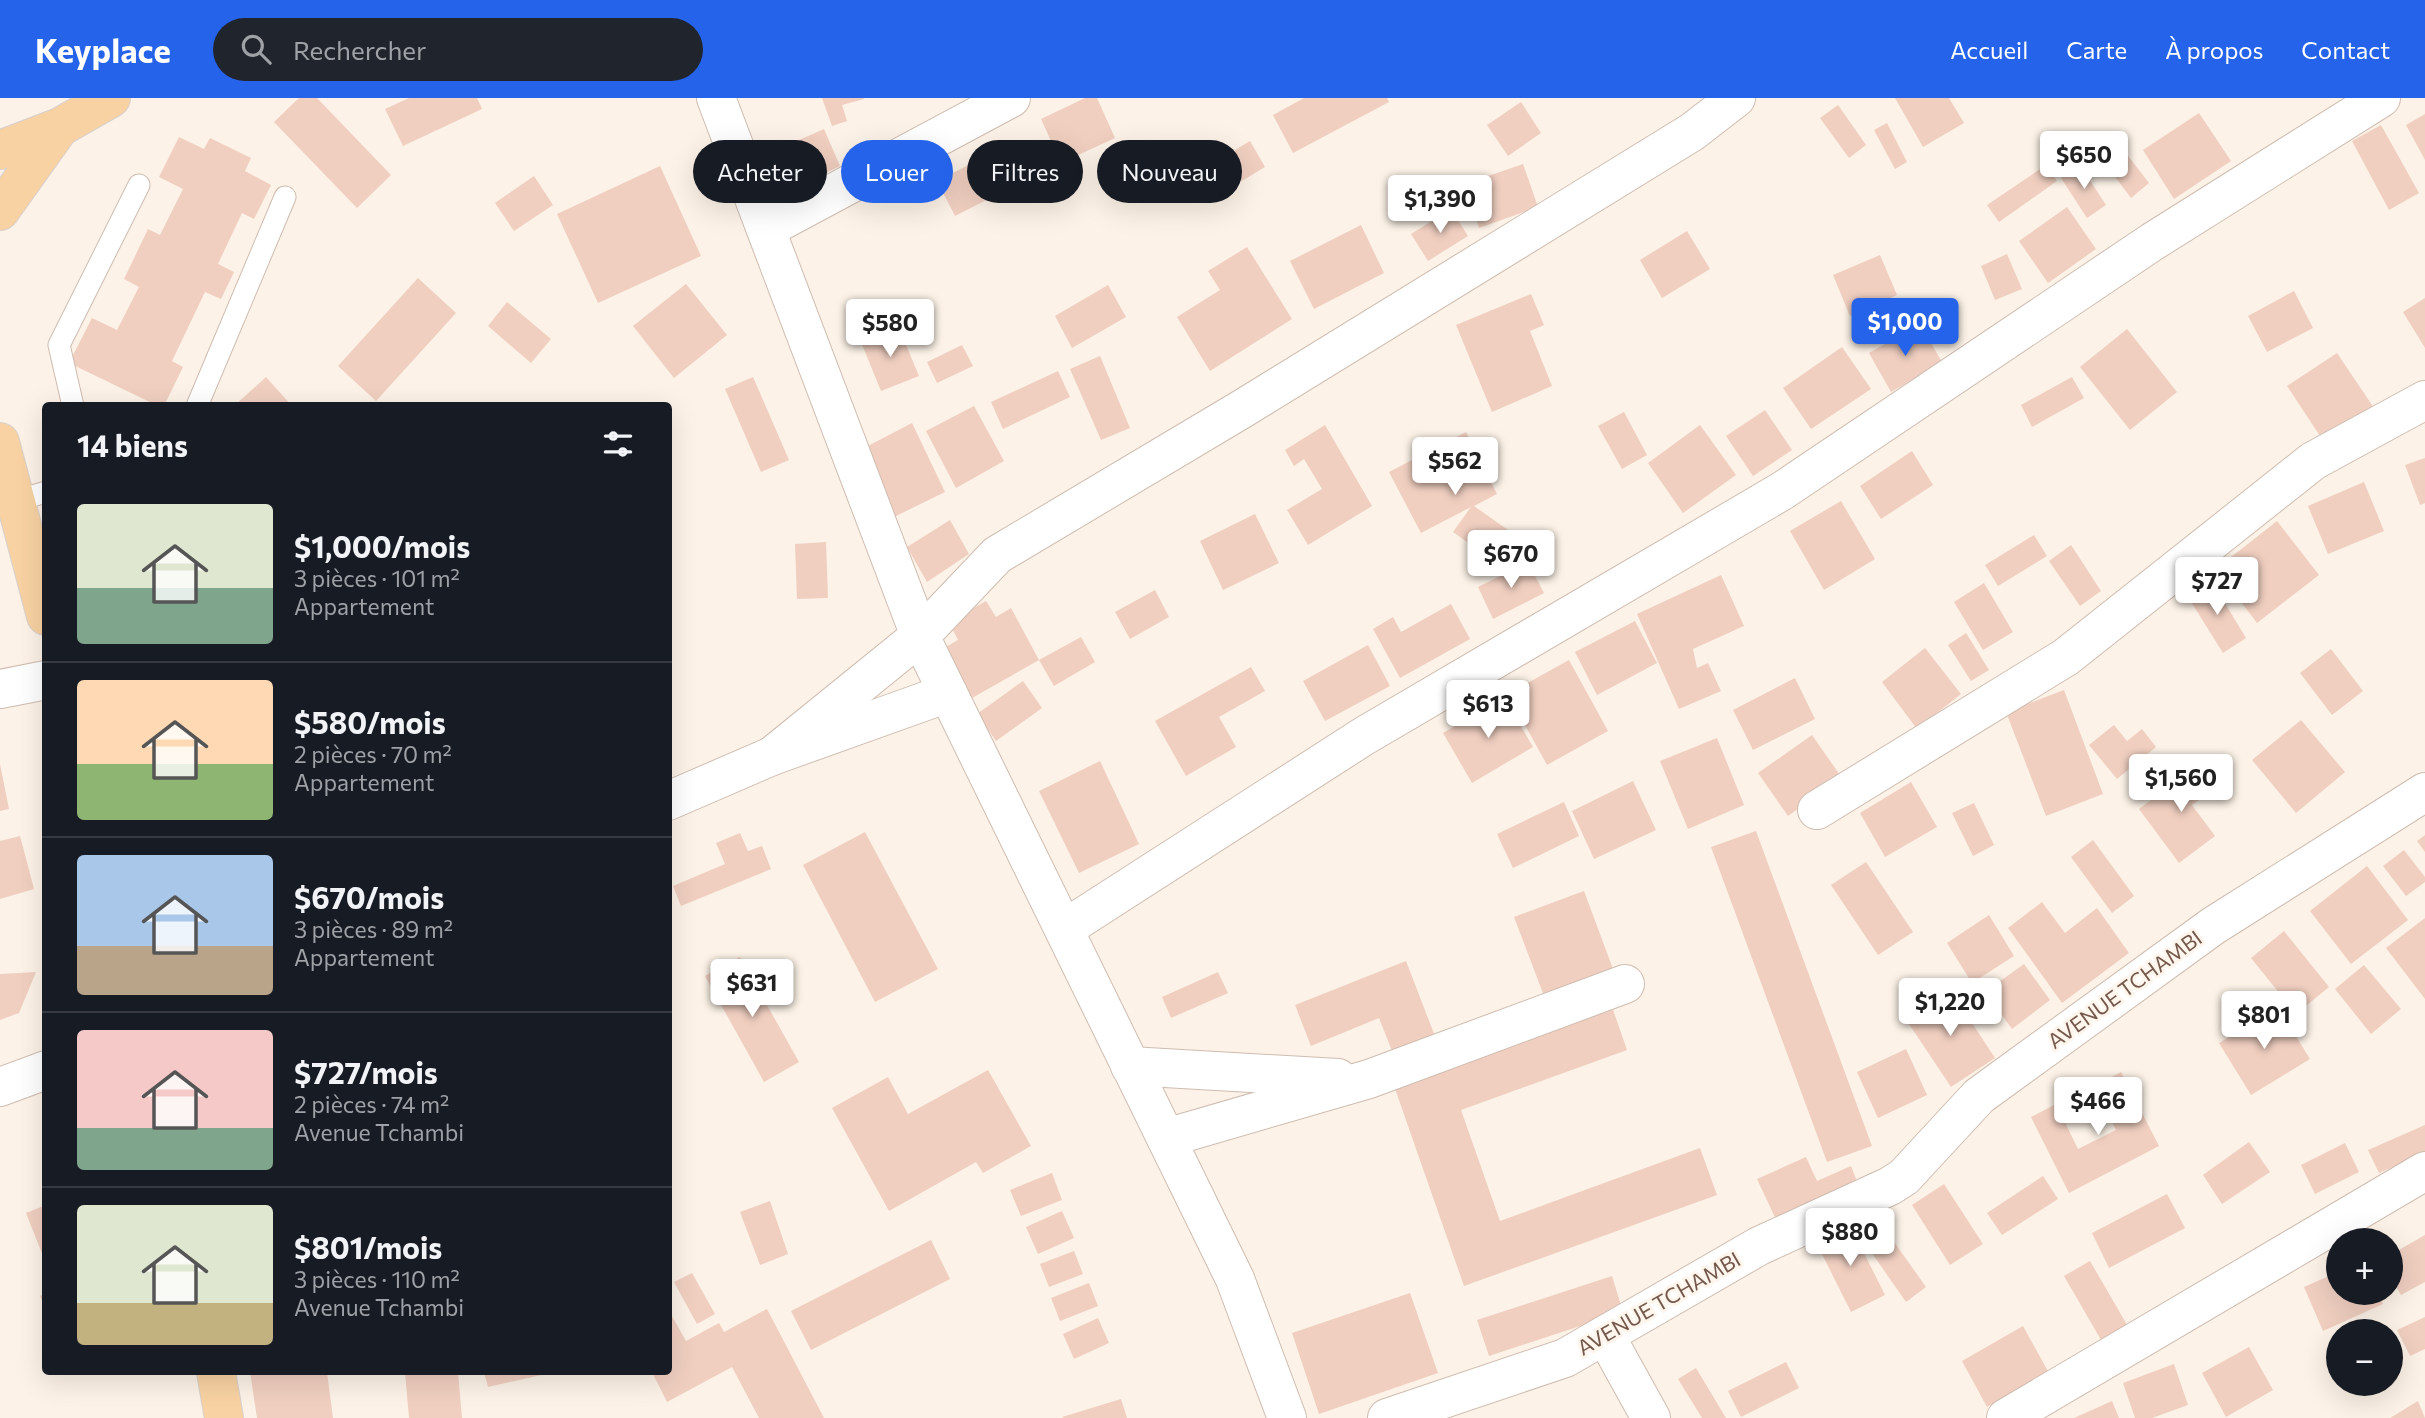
<!DOCTYPE html>
<html lang="fr">
<head>
<meta charset="utf-8">
<style>
	:root { --surface:#171b24; --page:#20242c; --text:#f1f3f6; --muted:#9ea1a6; --line:#363941; --accent:#2563eb }
	body { margin:0; font-family:Commissioner,sans-serif; background:var(--page); color:var(--text); height:100vh; display:flex; flex-direction:column; font-size:26px; white-space:nowrap }
	* { box-sizing:border-box; margin:0 }
	p { font-size:23px; color:var(--muted) }
	.icon { flex:none; width:38px; height:38px; fill:none; stroke:currentColor; stroke-width:2; stroke-linecap:round; stroke-linejoin:round }
	.map { position:relative; flex:1; overflow:hidden }
	.side { position:absolute; left:42px; top:304px; width:630px; height:973px; display:flex; flex-direction:column; background:var(--surface); border-radius:7px; box-shadow:0 7px 28px #0002 }
	.side>* { flex:none }
	.hud { position:absolute; left:693px; top:42px; width:665px; height:63px; display:flex; gap:14px }
	.buttons { position:absolute; left:2326px; top:1130px; display:grid; gap:14px }
	.buttons a { display:grid; place-items:center; width:77px; height:77px; border-radius:50%; background:var(--surface); box-shadow:0 7px 28px #0002; font-size:35px }
	.price { position:absolute; translate:-50% -60px; padding:0 16px; border-radius:7px; background:#fff; color:#222; font-size:23px; line-height:46px; filter:drop-shadow(0 2px 4px #0008) }
	.price::after { content:''; position:absolute; left:50%; top:42px; width:21px; height:16px; margin-left:-10px; background:inherit; clip-path:polygon(0 0,100% 0,50% 100%) }
	.price.active { background:var(--accent); color:#fff }
	ul { padding:0; list-style:none }
	li { display:flex; align-items:center; gap:21px; height:175px; padding:0 35px }
	li+li { border-top:2px solid var(--line) }
	li span { display:grid; place-items:center; flex:none; width:196px; height:140px; border-radius:7px; color:#555 }
	li>.icon { margin-inline-start:auto }
	span .icon { width:84px; height:84px; fill:#fffc; stroke-width:1 }
	li b { font-size:30px }
	h2 { display:flex; justify-content:space-between; align-items:center; height:84px; padding:0 35px; font-size:30px }
	.chip { padding:0 24px; border-radius:32px; background:var(--surface); box-shadow:0 7px 28px #0002; font-size:24px; line-height:63px }
	.chip.active { background:var(--accent); color:#fff }
	header { display:flex; align-items:center; gap:42px; box-sizing:border-box; height:98px; padding:0 35px; background:var(--accent); color:#fff }
	header strong { font-size:33px }
	nav { display:flex; gap:38px; margin-inline-start:auto; font-size:24px }
	.search { width:490px; height:63px; background:var(--page); display:flex; align-items:center; gap:18px; box-sizing:border-box; padding:0 24px; border-radius:38px; color:var(--muted); font-size:26px }
	.map>svg:first-child { display:block }
	.building { fill:#f0cfc0 }
	.lines { fill:none; stroke-linecap:round; stroke-linejoin:round }
	.service-casing { stroke:#cfbcb0; stroke-width:23 }
	.minor-casing { stroke:#cfbcb0; stroke-width:40 }
	.tertiary-casing { stroke:#cfbcb0; stroke-width:40 }
	.primary-casing { stroke:#d8d0cd; stroke-width:40 }
	.service { stroke:#fff; stroke-width:21 }
	.minor { stroke:#fff; stroke-width:38 }
	.tertiary { stroke:#fff; stroke-width:38 }
	.primary { stroke:#f8d2a2; stroke-width:38 }
	.labels { text-anchor:middle; stroke-width:6; stroke-linejoin:round; paint-order:stroke }
	.street-label { font-size:21px; fill:#75584c; stroke:#fef6ed }
</style>
</head>
<body>
<header>
<strong>Keyplace</strong>
<div class="search"><svg class="icon" aria-label="search" viewBox="0 0 24 24"><circle cx="10" cy="10" r="6"/><path d="M15 15l6 6"/></svg>Rechercher</div>
<nav><a>Accueil</a><a>Carte</a><a>À propos</a><a>Contact</a></nav>
</header>
<div class="map">
<svg width="2425" height="1320" viewBox="0 0 2425 1320">
	<rect width="100%" height="100%" fill="#fcf2e7"/>
	<g class="building">
		<polygon points="299,0 317,0 391,77 357,110 274,24"/>
		<polygon points="409,0 477,0 482,11 403,48 385,11"/>
		<polygon points="822,0 864,0 864,1 842,7 847,23 832,28"/>
		<polygon points="1085,0 1097,0 1115,40 1061,65 1041,21"/>
		<polygon points="1304,0 1387,0 1389,4 1293,55 1273,17"/>
		<polygon points="1895,0 1949,0 1964,25 1923,49"/>
		<polygon points="1521,4 1541,35 1508,58 1487,27"/>
		<polygon points="1838,7 1866,47 1849,60 1820,20"/>
		<polygon points="2199,15 2231,63 2174,101 2143,52"/>
		<polygon points="2425,16 2425,62 2406,27"/>
		<polygon points="1887,25 1907,64 1895,71 1874,32"/>
		<polygon points="2381,27 2419,95 2389,112 2352,43"/>
		<polygon points="824,31 840,68 806,84 790,46"/>
		<polygon points="179,39 204,51 210,40 251,60 245,73 271,87 254,121 242,115 218,166 234,174 221,201 205,194 172,263 183,269 164,308 158,308 69,265 92,220 117,232 139,189 124,181 148,131 160,137 183,91 159,79"/>
		<polygon points="1250,43 1265,69 1220,96 1205,70"/>
		<polygon points="1004,49 1022,84 955,118 937,83"/>
		<polygon points="2122,50 2149,85 2131,100 2104,64"/>
		<polygon points="1523,66 1538,109 1479,130 1465,86"/>
		<polygon points="2046,67 2057,83 1999,124 1987,107"/>
		<polygon points="2080,67 2106,107 2087,120 2061,80"/>
		<polygon points="660,68 701,158 598,205 557,116"/>
		<polygon points="534,78 553,107 514,133 495,105"/>
		<polygon points="2067,109 2096,151 2048,185 2019,143"/>
		<polygon points="1451,111 1468,138 1428,163 1411,136"/>
		<polygon points="1361,127 1384,175 1314,211 1290,163"/>
		<polygon points="1687,133 1710,171 1662,200 1640,162"/>
		<polygon points="1247,149 1292,221 1210,273 1177,219 1220,192 1208,173"/>
		<polygon points="2007,156 2022,191 1995,202 1981,168"/>
		<polygon points="1880,157 1897,197 1850,218 1833,177"/>
		<polygon points="418,180 456,215 376,303 338,268"/>
		<polygon points="686,186 727,237 674,280 633,228"/>
		<polygon points="1108,187 1126,219 1072,250 1055,218"/>
		<polygon points="2294,193 2313,230 2267,254 2248,218"/>
		<polygon points="1531,196 1544,227 1530,233 1552,288 1492,314 1456,227"/>
		<polygon points="2425,200 2425,250 2403,214"/>
		<polygon points="507,204 551,241 531,265 488,228"/>
		<polygon points="1920,226 1942,264 1891,294 1869,255"/>
		<polygon points="899,230 919,278 881,293 861,244"/>
		<polygon points="2127,231 2177,294 2130,332 2080,269"/>
		<polygon points="962,247 973,268 937,285 927,264"/>
		<polygon points="1842,249 1871,291 1811,331 1783,290"/>
		<polygon points="2337,255 2376,313 2326,347 2287,288"/>
		<polygon points="1100,258 1130,330 1101,342 1070,271"/>
		<polygon points="1058,273 1070,299 1003,331 991,304"/>
		<polygon points="266,279 292,308 234,308"/>
		<polygon points="753,279 789,362 761,374 725,291"/>
		<polygon points="2072,279 2084,300 2032,329 2021,307"/>
		<polygon points="974,308 1004,363 956,390 926,333"/>
		<polygon points="1765,312 1792,352 1753,378 1726,338"/>
		<polygon points="1624,314 1647,357 1622,371 1598,328"/>
		<polygon points="912,325 945,394 894,419 862,351"/>
		<polygon points="1325,327 1372,408 1308,447 1287,412 1322,391 1304,361 1294,368 1285,352"/>
		<polygon points="1700,327 1736,377 1683,415 1648,365"/>
		<polygon points="1466,334 1497,396 1474,408 1525,444 1505,471 1453,434 1471,409 1421,435 1389,374"/>
		<polygon points="1912,353 1933,387 1881,421 1860,388"/>
		<polygon points="2425,360 2425,405 2420,407 2405,367"/>
		<polygon points="2364,384 2384,433 2328,456 2308,408"/>
		<polygon points="1841,403 1875,461 1824,492 1790,433"/>
		<polygon points="1255,416 1279,465 1223,492 1200,443"/>
		<polygon points="950,422 969,456 927,484 907,449"/>
		<polygon points="2277,423 2319,477 2257,525 2216,471"/>
		<polygon points="2034,437 2047,458 1998,488 1985,467"/>
		<polygon points="826,444 828,500 797,501 795,446"/>
		<polygon points="2071,447 2101,493 2080,508 2049,463"/>
		<polygon points="1528,464 1544,495 1493,521 1478,489"/>
		<polygon points="1721,477 1744,528 1693,551 1697,570 1708,565 1721,593 1679,611 1637,516"/>
		<polygon points="2212,484 2246,540 2223,555 2188,499"/>
		<polygon points="1984,485 2013,534 1983,552 1954,504"/>
		<polygon points="1155,492 1169,519 1130,541 1115,514"/>
		<polygon points="986,503 996,519 1011,510 1039,562 1081,539 1095,564 1054,588 1039,562 972,600 944,550 958,542 949,524"/>
		<polygon points="1451,506 1470,541 1400,580 1373,531 1393,519 1401,534"/>
		<polygon points="1635,523 1657,565 1597,597 1575,554"/>
		<polygon points="1966,535 1989,572 1971,583 1948,547"/>
		<polygon points="1368,547 1390,588 1325,623 1303,583"/>
		<polygon points="1925,550 1961,596 1917,631 1882,584"/>
		<polygon points="2331,551 2363,593 2332,617 2300,575"/>
		<polygon points="1569,562 1608,633 1547,667 1508,596"/>
		<polygon points="1251,569 1265,593 1219,619 1236,649 1186,678 1155,623"/>
		<polygon points="1795,580 1815,621 1753,652 1733,612"/>
		<polygon points="1023,583 1042,610 996,643 977,616"/>
		<polygon points="2064,592 2103,696 2046,718 2006,614"/>
		<polygon points="1504,599 1533,649 1472,685 1443,635"/>
		<polygon points="2301,622 2345,674 2296,715 2252,662"/>
		<polygon points="2114,627 2127,643 2142,631 2156,649 2117,681 2089,647"/>
		<polygon points="1812,637 1842,680 1788,718 1758,675"/>
		<polygon points="1717,640 1744,707 1688,731 1660,663"/>
		<polygon points="1100,663 1139,746 1079,775 1039,693"/>
		<polygon points="2200,665 2217,689 2192,707 2215,738 2179,765 2139,711"/>
		<polygon points="0,666 9,711 0,713"/>
		<polygon points="1633,683 1656,732 1594,761 1572,713"/>
		<polygon points="1911,684 1937,729 1885,759 1860,715"/>
		<polygon points="1564,704 1579,738 1513,770 1497,736"/>
		<polygon points="1974,705 1994,747 1973,758 1952,715"/>
		<polygon points="1756,733 1872,1048 1827,1064 1711,749"/>
		<polygon points="865,734 938,871 875,904 803,767"/>
		<polygon points="740,735 748,753 762,748 771,771 681,808 673,788 725,766 716,745"/>
		<polygon points="2425,737 2425,754 2417,743"/>
		<polygon points="20,738 34,791 0,801 0,743"/>
		<polygon points="2093,742 2134,798 2112,815 2071,759"/>
		<polygon points="2404,752 2425,779 2425,784 2406,798 2383,768"/>
		<polygon points="1866,764 1913,834 1878,857 1831,787"/>
		<polygon points="2367,768 2408,822 2351,866 2310,813"/>
		<polygon points="1584,793 1613,871 1544,898 1514,819"/>
		<polygon points="2042,804 2065,835 2097,810 2129,855 2062,905 2008,830"/>
		<polygon points="1989,817 2014,858 1972,885 1947,845"/>
		<polygon points="2425,820 2425,901 2386,850"/>
		<polygon points="2284,833 2329,889 2296,916 2251,860"/>
		<polygon points="740,859 799,964 764,984 705,878"/>
		<polygon points="1406,863 1438,946 1396,963 1379,920 1311,948 1295,907"/>
		<polygon points="2024,866 2050,902 2012,931 1985,894"/>
		<polygon points="2364,867 2401,911 2371,936 2335,891"/>
		<polygon points="36,874 19,915 0,922 0,876"/>
		<polygon points="1218,874 1228,895 1171,920 1162,899"/>
		<polygon points="1949,890 1995,960 1951,989 1905,920"/>
		<polygon points="1611,906 1627,952 1461,1012 1500,1123 1700,1050 1717,1097 1464,1188 1393,985"/>
		<polygon points="2278,909 2310,961 2251,997 2219,945"/>
		<polygon points="1906,951 1927,997 1878,1020 1857,974"/>
		<polygon points="988,972 1031,1048 983,1075 976,1064 889,1113 832,1010 888,979 908,1016"/>
		<polygon points="2121,974 2159,1048 2069,1095 2031,1019 2056,1006 2078,1051 2116,1032 2094,988"/>
		<polygon points="2425,1027 2425,1055 2379,1075 2368,1052"/>
		<polygon points="2249,1044 2270,1074 2222,1106 2203,1077"/>
		<polygon points="2345,1045 2359,1074 2315,1096 2301,1067"/>
		<polygon points="1806,1059 1817,1083 1851,1068 1860,1091 1779,1128 1757,1081"/>
		<polygon points="1052,1075 1062,1102 1021,1118 1010,1092"/>
		<polygon points="2043,1078 2058,1101 2002,1137 1987,1115"/>
		<polygon points="1944,1086 1983,1146 1950,1167 1912,1107"/>
		<polygon points="2167,1096 2185,1130 2109,1170 2092,1135"/>
		<polygon points="770,1103 788,1156 760,1167 740,1114"/>
		<polygon points="46,1107 46,1163 45,1163 26,1115"/>
		<polygon points="1062,1113 1074,1140 1038,1156 1026,1129"/>
		<polygon points="1849,1125 1885,1197 1851,1214 1815,1142"/>
		<polygon points="1887,1134 1926,1189 1906,1204 1867,1148"/>
		<polygon points="2425,1137 2425,1184 2401,1197 2390,1178 2390,1157"/>
		<polygon points="931,1142 950,1181 811,1252 791,1213"/>
		<polygon points="1074,1153 1083,1176 1049,1189 1040,1166"/>
		<polygon points="2090,1163 2130,1232 2104,1247 2064,1178"/>
		<polygon points="2338,1174 2338,1195 2379,1195 2383,1206 2323,1233 2304,1189"/>
		<polygon points="692,1175 715,1216 697,1226 674,1184"/>
		<polygon points="1612,1178 1623,1214 1489,1258 1477,1222"/>
		<polygon points="1089,1185 1098,1208 1060,1223 1051,1200"/>
		<polygon points="46,1195 46,1211 40,1198"/>
		<polygon points="1410,1195 1438,1275 1319,1316 1292,1235"/>
		<polygon points="668,1211 686,1243 719,1225 724,1234 767,1211 824,1320 759,1320 732,1269 667,1304 652,1274 668,1274"/>
		<polygon points="2425,1219 2425,1251 2410,1258 2397,1232"/>
		<polygon points="1098,1220 1109,1245 1074,1261 1063,1236"/>
		<polygon points="2023,1228 2049,1275 1987,1309 1962,1263"/>
		<polygon points="2249,1249 2273,1292 2226,1319 2202,1275"/>
		<polygon points="1786,1264 1799,1290 1741,1319 1728,1293"/>
		<polygon points="2174,1266 2188,1307 2152,1320 2135,1320 2123,1285"/>
		<polygon points="1696,1270 1726,1320 1702,1320 1678,1281"/>
		<polygon points="250,1274 327,1274 333,1320 257,1320"/>
		<polygon points="405,1274 458,1274 462,1320 409,1320"/>
		<polygon points="484,1274 546,1274 546,1276 488,1289"/>
		<polygon points="1121,1301 1127,1320 1063,1320 1062,1319"/>
		<polygon points="2112,1303 2119,1320 2074,1320"/>
		<polygon points="2418,1303 2425,1320 2390,1320"/>
	</g>
	<g class="lines">
		<g class="service-casing">
			<g id="service">
				<polyline points="73,308 59,247 139,87"/>
				<polyline points="197,308 285,99"/>
				<polyline points="15,403 46,394"/>
			</g>
		</g>
		<g class="minor-casing">
			<g id="minor">
				<polyline points="766,131 1011,0"/>
				<polyline points="0,591 46,582"/>
				<polyline points="772,658 920,538 997,457 1242,311 1692,34 1736,0"/>
				<polyline points="668,703 772,658 948,595"/>
				<polyline points="1817,712 2066,559 2313,363 2425,302"/>
				<polyline points="1064,831 1364,638 1782,393 2152,144 2381,0"/>
				<polyline points="1130,968 1338,980"/>
				<polyline points="0,989 46,972"/>
				<polyline points="1166,1040 1369,981 1625,886"/>
				<polyline points="1605,1237 1651,1320"/>
				<polyline points="1387,1320 1565,1260 1759,1148 1890,1088 1904,1079 1979,998 2213,828 2425,694"/>
				<polyline points="2006,1320 2425,1073"/>
			</g>
		</g>
		<g class="tertiary-casing">
			<polyline id="tertiary" points="716,0 920,538 1235,1181 1287,1320"/>
		</g>
		<g class="primary-casing">
			<g id="primary">
				<polyline points="0,52 60,29 111,0"/>
				<polyline points="0,113 60,29"/>
				<polyline points="0,344 46,518"/>
				<polyline points="216,1274 224,1320"/>
			</g>
		</g>
		<use href="#service" class="service"/>
		<use href="#minor" class="minor"/>
		<use href="#tertiary" class="tertiary"/>
		<use href="#primary" class="primary"/>
	</g>
	<g class="labels">
		<g class="street-label">
			<text transform="translate(2125 892) rotate(-36)" y="7">AVENUE TCHAMBI</text>
			<text transform="translate(1659 1206) rotate(-30)" y="7">AVENUE TCHAMBI</text>
		</g>
	</g>
</svg>
<div class="buttons">
<a>+</a>
<a>−</a>
</div>
<b class="price" style="left:2084px;top:93px">$650</b>
<b class="price" style="left:1440px;top:137px">$1,390</b>
<b class="price active" style="left:1905px;top:260px">$1,000</b>
<b class="price" style="left:890px;top:261px">$580</b>
<b class="price" style="left:1455px;top:399px">$562</b>
<b class="price" style="left:1511px;top:492px">$670</b>
<b class="price" style="left:2217px;top:519px">$727</b>
<b class="price" style="left:1488px;top:642px">$613</b>
<b class="price" style="left:2181px;top:716px">$1,560</b>
<b class="price" style="left:752px;top:921px">$631</b>
<b class="price" style="left:1950px;top:940px">$1,220</b>
<b class="price" style="left:2264px;top:953px">$801</b>
<b class="price" style="left:2098px;top:1039px">$466</b>
<b class="price" style="left:1850px;top:1170px">$880</b>
<div class="hud">
<a class="chip">Acheter</a>
<a class="chip active">Louer</a>
<a class="chip">Filtres</a>
<a class="chip">Nouveau</a>
</div>
<section class="side">
<h2>14 biens<svg class="icon" aria-label="filters" viewBox="0 0 24 24"><path d="M4 7h16M4 17h16"/><circle cx="9" cy="7" r="2"/><circle cx="15" cy="17" r="2"/></svg></h2>
<ul>
<li><span style="background:linear-gradient(#dfe7d0 60%,#7fa58c 0)"><svg class="icon" aria-label="home" viewBox="0 0 24 24"><path d="M3 11l9-7 9 7M6 9v11h12V9"/></svg></span><div><b>$1,000/mois</b><p>3 pièces · 101 m²</p><p>Appartement</p></div></li>
<li><span style="background:linear-gradient(#ffd9b3 60%,#8fb573 0)"><svg class="icon" aria-label="home" viewBox="0 0 24 24"><path d="M3 11l9-7 9 7M6 9v11h12V9"/></svg></span><div><b>$580/mois</b><p>2 pièces · 70 m²</p><p>Appartement</p></div></li>
<li><span style="background:linear-gradient(#a9c7e8 65%,#b9a48a 0)"><svg class="icon" aria-label="home" viewBox="0 0 24 24"><path d="M3 11l9-7 9 7M6 9v11h12V9"/></svg></span><div><b>$670/mois</b><p>3 pièces · 89 m²</p><p>Appartement</p></div></li>
<li><span style="background:linear-gradient(#f6c9c9 70%,#7fa58c 0)"><svg class="icon" aria-label="home" viewBox="0 0 24 24"><path d="M3 11l9-7 9 7M6 9v11h12V9"/></svg></span><div><b>$727/mois</b><p>2 pièces · 74 m²</p><p>Avenue Tchambi</p></div></li>
<li><span style="background:linear-gradient(#dfe7d0 70%,#c2b280 0)"><svg class="icon" aria-label="home" viewBox="0 0 24 24"><path d="M3 11l9-7 9 7M6 9v11h12V9"/></svg></span><div><b>$801/mois</b><p>3 pièces · 110 m²</p><p>Avenue Tchambi</p></div></li>
</ul>
</section>
</div>
</body>
</html>
